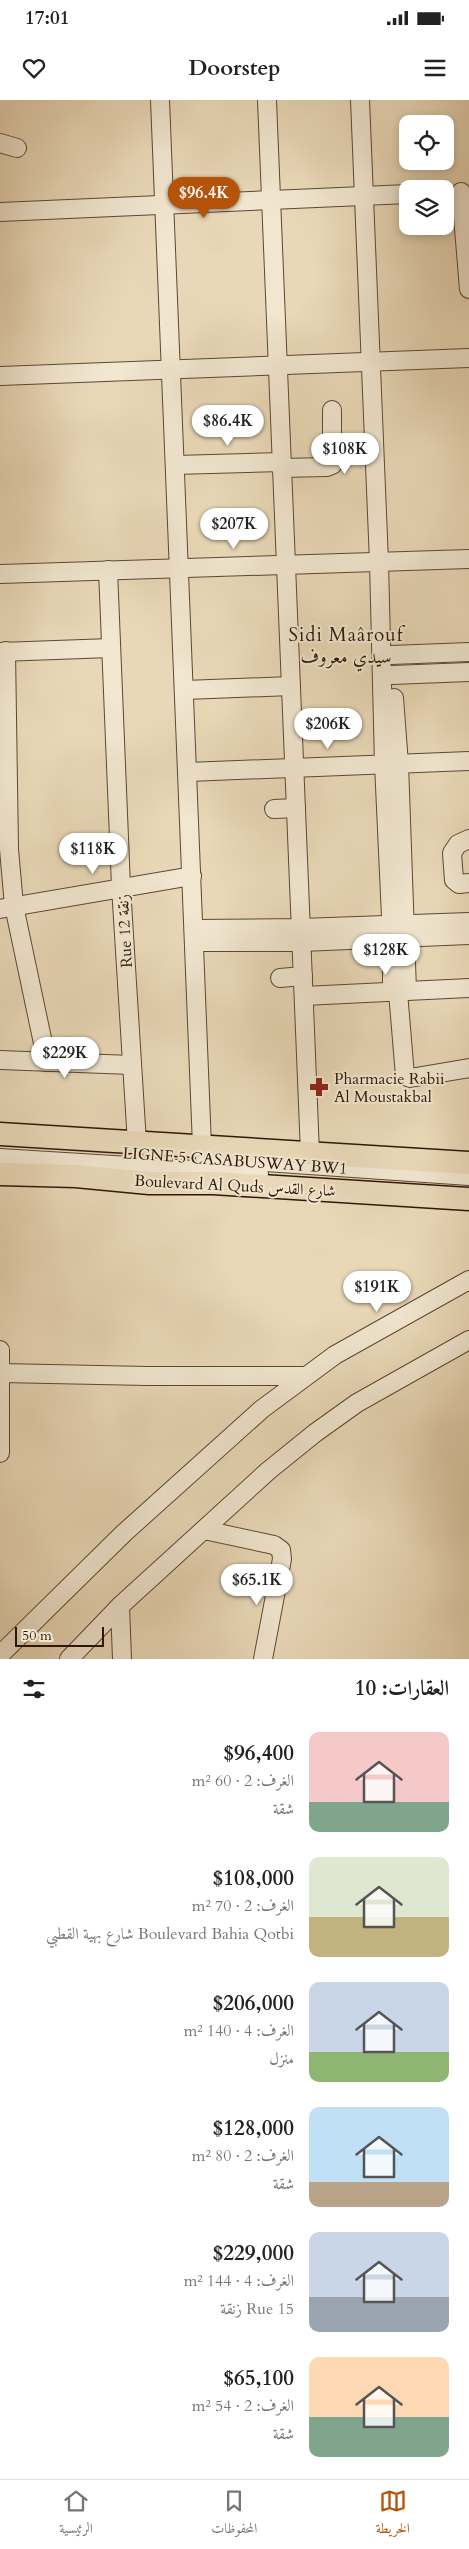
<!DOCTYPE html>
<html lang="ar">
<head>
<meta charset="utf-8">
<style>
	:root { --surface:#fff; --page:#f6f6f6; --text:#222; --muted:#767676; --line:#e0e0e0; --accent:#b45309 }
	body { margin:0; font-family:Cardo,Amiri,serif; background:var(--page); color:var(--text); direction:rtl; height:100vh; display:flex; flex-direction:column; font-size:19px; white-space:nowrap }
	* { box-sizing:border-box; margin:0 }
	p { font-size:16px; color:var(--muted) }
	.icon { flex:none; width:28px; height:28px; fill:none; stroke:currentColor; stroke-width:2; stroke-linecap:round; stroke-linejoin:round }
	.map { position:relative; height:1559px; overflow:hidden; direction:ltr }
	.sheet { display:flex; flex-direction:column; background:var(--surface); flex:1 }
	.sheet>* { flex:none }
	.controls { position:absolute; left:399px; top:15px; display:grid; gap:10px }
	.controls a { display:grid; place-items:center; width:55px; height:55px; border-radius:10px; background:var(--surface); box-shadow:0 2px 8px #0003; font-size:25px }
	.scale { position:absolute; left:15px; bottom:12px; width:89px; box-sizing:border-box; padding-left:5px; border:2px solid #2e1709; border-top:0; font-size:14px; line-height:18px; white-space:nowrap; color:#2e1709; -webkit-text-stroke:4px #f1e6d0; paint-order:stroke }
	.price { position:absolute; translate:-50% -42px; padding:0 11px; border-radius:18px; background:#fff; color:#222; font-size:16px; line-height:32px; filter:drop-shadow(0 1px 2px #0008) }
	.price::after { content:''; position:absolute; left:50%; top:30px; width:15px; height:11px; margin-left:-8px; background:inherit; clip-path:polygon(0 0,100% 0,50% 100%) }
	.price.active { background:var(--accent); color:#fff }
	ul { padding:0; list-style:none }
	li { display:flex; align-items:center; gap:15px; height:125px; padding:0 20px }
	li span { display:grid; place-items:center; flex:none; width:140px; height:100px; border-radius:10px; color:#555 }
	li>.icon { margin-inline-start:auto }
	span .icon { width:60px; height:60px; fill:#fffc; stroke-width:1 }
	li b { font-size:21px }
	h2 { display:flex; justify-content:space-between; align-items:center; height:60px; padding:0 20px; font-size:21px }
	.status { display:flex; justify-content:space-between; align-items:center; height:35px; padding:0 25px; background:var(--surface); direction:ltr }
	.status svg { height:14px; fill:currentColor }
	header { display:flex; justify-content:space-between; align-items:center; height:65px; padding:0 20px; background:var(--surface); font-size:22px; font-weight:600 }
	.tabs { display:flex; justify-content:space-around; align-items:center; height:70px; border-top:1px solid var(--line); background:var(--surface); font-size:14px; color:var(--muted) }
	.tabs a { display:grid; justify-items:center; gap:2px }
	.tabs .active { color:var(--accent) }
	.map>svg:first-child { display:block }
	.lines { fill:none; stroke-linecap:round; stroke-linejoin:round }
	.minor-casing { stroke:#5d4734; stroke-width:20 }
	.major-casing { stroke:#2e1709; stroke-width:25 }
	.minor { stroke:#f1e6d0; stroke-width:18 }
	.major { stroke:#e9d8b7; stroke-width:22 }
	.labels { text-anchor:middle; stroke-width:4; stroke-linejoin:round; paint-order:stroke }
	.street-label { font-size:16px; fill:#2e1709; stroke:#f1e6d0 }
	.poi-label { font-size:16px; fill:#2e1709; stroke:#f1e6d0; text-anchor:start }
	.quarter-label { font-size:19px; letter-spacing:1px; fill:#2e1709; stroke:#f1e6d0 }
</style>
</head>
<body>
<div class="status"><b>17:01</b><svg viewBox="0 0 49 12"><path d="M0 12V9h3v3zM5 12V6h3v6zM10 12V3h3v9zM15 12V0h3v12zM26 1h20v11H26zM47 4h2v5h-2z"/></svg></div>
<header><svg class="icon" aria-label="menu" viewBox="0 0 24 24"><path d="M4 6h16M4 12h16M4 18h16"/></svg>Doorstep<svg class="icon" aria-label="heart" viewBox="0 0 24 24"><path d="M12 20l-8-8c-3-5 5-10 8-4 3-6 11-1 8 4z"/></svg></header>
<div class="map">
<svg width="469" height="1559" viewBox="0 0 469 1559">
	<rect width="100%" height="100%" fill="#e9d8b7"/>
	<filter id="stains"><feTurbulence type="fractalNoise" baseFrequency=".004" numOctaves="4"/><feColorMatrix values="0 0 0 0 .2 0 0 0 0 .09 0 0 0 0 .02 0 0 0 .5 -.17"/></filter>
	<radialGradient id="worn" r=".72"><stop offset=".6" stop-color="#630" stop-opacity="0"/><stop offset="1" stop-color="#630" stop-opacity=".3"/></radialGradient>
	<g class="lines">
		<g class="minor-casing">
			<g id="minor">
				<polyline points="160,0 202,1046"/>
				<polyline points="267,0 310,1053"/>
				<polyline points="360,0 379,462 384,664 392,839 392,892"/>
				<polyline points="0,43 17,48"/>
				<polyline points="461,92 469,189"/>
				<polyline points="0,112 408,94"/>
				<polyline points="0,276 469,258"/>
				<polyline points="175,365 282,362"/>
				<polyline points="281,368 327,367 332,365 332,310"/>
				<polyline points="108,470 121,787 137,1043"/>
				<polyline points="0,474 469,459"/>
				<polyline points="6,551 9,749 14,806 47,962"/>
				<polyline points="0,552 111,548"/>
				<polyline points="391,555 469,552"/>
				<polyline points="392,575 469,572"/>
				<polyline points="185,590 291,586"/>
				<polyline points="394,598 399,664 407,891"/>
				<polyline points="188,672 469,661"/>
				<polyline points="274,709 296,708"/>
				<polyline points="469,739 458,744 452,753 454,780 459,784 469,783"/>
				<polyline points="0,809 192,776"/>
				<polyline points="195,829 301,828 469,822"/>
				<polyline points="195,842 302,842 469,835"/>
				<polyline points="280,878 303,876"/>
				<polyline points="398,892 405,976 410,978 469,968"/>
				<polyline points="304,896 469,888"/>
				<polyline points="0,960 131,965"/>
				<polyline points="0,1058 259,1074"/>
				<polyline points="205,1058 469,1076"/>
				<polyline points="0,1250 0,1353"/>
				<polyline points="1,1273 147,1276 304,1276"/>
				<polyline points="204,1430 274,1445 281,1450 282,1459 263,1559"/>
				<polyline points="120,1506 122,1559"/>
				<polyline points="0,1555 124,1433 262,1309 335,1255 469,1180"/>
				<polyline points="69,1559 120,1506 268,1371 315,1333 357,1303 469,1240"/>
			</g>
		</g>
		<g class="major-casing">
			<g id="major">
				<polyline points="0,1034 469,1063"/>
				<polyline points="0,1074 76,1076 149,1083 213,1083 469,1099"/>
			</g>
		</g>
		<use href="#minor" class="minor"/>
		<use href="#major" class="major"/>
	</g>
	<defs>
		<g id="pharmacy-bare" transform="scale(1.5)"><path d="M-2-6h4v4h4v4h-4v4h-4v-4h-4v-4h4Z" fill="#8f2418" stroke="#f1e6d0" stroke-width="2.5" paint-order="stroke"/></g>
	</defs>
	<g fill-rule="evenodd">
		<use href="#pharmacy-bare" x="319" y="987"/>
	</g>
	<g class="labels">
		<g class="street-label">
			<text transform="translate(124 831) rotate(-93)" y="6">Rue 12 زنقة</text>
			<text transform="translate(235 1060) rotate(4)" y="6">LIGNE 5 CASABUSWAY BW1</text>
			<text transform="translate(235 1085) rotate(3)" y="6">Boulevard Al Quds شارع القدس</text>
		</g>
		<g class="poi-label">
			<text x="334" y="984">Pharmacie Rabii<tspan x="334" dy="18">Al Moustakbal</tspan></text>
		</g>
		<g class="quarter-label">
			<text x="346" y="541">Sidi Maârouf<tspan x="346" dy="22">سيدي معروف</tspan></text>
		</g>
	</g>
	<rect width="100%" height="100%" filter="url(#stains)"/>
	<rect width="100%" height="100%" fill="url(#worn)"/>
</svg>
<div class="controls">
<a><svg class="icon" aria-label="locate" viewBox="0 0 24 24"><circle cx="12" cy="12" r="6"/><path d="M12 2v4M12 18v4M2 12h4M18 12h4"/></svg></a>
<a><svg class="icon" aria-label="layers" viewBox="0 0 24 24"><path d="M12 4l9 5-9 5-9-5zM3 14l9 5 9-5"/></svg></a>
</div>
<div class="scale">50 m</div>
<b class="price active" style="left:204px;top:119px">$96.4K</b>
<b class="price" style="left:228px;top:347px">$86.4K</b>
<b class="price" style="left:345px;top:375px">$108K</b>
<b class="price" style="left:234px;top:450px">$207K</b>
<b class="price" style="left:328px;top:650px">$206K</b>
<b class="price" style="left:93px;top:775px">$118K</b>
<b class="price" style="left:386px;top:876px">$128K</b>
<b class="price" style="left:65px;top:979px">$229K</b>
<b class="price" style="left:377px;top:1213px">$191K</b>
<b class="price" style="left:257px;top:1506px">$65.1K</b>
</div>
<section class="sheet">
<h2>العقارات: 10<svg class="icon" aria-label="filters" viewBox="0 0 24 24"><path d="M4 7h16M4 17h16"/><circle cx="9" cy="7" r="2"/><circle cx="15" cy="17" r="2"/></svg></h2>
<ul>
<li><span style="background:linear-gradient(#f6c9c9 70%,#7fa58c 0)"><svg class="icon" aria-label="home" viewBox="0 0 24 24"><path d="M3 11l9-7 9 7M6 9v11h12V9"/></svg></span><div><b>$96,400</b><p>الغرف: 2 · 60 m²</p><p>شقة</p></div></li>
<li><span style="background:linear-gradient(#dfe7d0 60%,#c2b280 0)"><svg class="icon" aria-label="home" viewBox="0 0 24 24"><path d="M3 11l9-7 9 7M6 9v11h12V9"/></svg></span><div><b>$108,000</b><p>الغرف: 2 · 70 m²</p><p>Boulevard Bahia Qotbi شارع بهية القطبي</p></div></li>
<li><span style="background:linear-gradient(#c9d6e8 70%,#8fb573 0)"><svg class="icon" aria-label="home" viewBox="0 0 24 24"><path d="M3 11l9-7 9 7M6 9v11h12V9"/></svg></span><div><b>$206,000</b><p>الغرف: 4 · 140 m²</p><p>منزل</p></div></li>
<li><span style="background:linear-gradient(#bfe0f5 75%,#b9a48a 0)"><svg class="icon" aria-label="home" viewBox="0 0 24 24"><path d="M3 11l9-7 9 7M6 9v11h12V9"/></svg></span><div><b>$128,000</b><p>الغرف: 2 · 80 m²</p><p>شقة</p></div></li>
<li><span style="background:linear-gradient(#c9d6e8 65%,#9aa5b1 0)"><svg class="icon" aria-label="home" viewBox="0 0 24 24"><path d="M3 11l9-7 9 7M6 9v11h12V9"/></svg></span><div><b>$229,000</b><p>الغرف: 4 · 144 m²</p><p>Rue 15 زنقة</p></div></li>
<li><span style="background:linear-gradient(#ffd9b3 60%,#7fa58c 0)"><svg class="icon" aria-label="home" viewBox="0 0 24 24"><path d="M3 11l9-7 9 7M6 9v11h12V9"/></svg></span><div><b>$65,100</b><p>الغرف: 2 · 54 m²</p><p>شقة</p></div></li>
</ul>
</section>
<nav class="tabs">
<a class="active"><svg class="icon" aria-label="map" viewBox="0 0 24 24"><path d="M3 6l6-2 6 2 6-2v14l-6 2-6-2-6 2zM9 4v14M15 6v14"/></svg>الخريطة</a>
<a><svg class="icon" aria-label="saved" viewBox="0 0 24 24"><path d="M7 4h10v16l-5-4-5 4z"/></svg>المحفوظات</a>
<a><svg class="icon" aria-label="home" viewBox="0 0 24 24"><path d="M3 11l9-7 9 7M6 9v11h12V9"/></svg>الرئيسية</a>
</nav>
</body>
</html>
